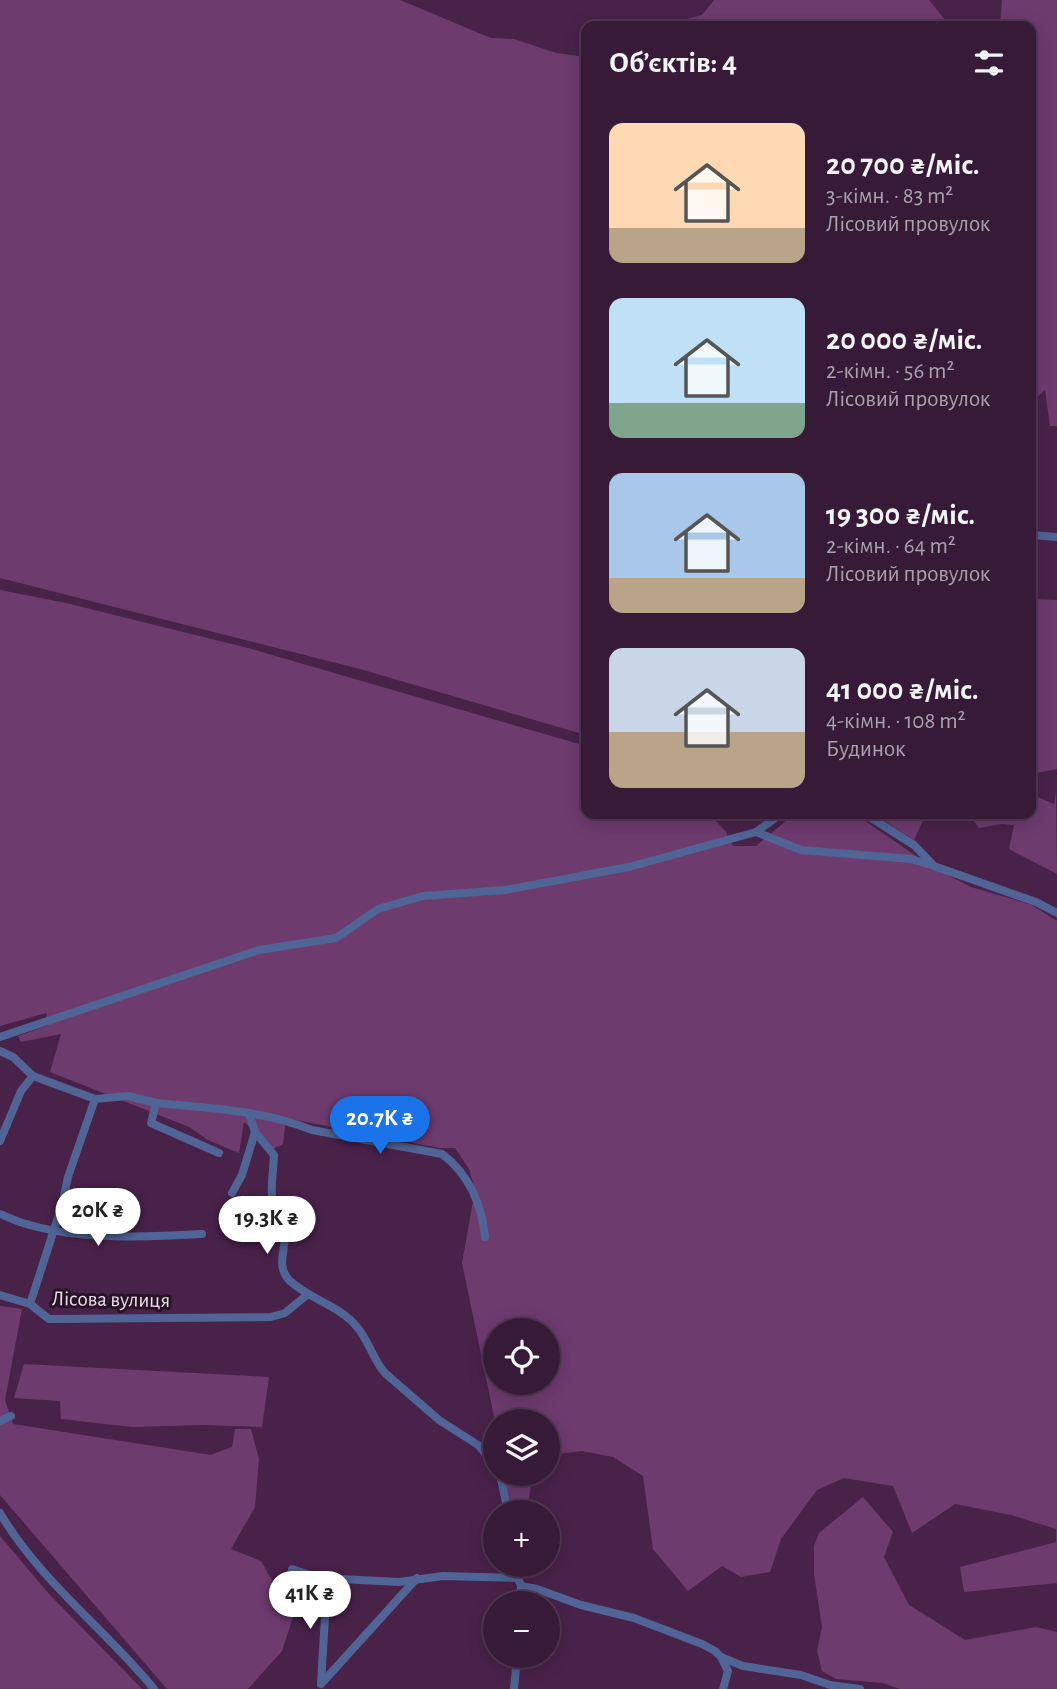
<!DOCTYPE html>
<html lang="uk">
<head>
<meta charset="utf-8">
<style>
	:root { --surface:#371a38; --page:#3e2340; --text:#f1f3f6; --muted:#aaa1ae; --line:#513853; --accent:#1a73e8 }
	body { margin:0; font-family:"Alegreya Sans",sans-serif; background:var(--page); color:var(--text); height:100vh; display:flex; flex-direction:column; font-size:26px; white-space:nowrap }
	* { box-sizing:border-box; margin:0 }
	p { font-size:23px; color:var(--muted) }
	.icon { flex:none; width:38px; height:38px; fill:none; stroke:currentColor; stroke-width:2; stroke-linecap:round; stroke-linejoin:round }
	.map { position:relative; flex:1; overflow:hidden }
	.side { position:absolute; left:581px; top:21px; width:455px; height:798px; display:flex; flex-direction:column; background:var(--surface); border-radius:14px; box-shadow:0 4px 18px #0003,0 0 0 2px var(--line) }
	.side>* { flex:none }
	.fabs { position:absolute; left:483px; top:1318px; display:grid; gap:14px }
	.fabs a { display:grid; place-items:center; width:77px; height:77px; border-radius:50%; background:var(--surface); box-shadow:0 4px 18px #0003,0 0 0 2px var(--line); font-size:35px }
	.price { position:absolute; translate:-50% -60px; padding:0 16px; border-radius:24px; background:#fff; color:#222; font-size:23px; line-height:46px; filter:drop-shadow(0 2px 4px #0008) }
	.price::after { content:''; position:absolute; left:50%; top:42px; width:21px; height:16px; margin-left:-10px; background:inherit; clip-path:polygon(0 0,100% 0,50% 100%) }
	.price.active { background:var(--accent); color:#fff }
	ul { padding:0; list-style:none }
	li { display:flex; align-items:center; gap:21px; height:175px; padding:0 28px }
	li span { display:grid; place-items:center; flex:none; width:196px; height:140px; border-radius:14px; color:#555 }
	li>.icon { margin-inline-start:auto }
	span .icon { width:84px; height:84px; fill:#fffc; stroke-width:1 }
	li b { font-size:30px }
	h2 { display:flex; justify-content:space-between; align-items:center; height:84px; padding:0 28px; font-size:30px }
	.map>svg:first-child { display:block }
	.green { fill:#6e3b6f; fill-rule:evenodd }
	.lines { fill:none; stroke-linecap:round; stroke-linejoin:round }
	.minor { stroke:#506496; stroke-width:8 }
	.labels { text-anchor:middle; stroke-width:6; stroke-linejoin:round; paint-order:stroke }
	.street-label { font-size:21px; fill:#f2d9f1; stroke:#261425 }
</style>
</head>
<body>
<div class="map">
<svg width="1057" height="1689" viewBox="0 0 1057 1689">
	<rect width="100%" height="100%" fill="#49224a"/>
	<g class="green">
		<polygon points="0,0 400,0 491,38 514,39 556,53 586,57 586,735 360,669 0,578"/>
		<polygon points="714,0 929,0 950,26 659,26 702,15"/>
		<polygon points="1002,0 1057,0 1057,426 1050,426 1045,390 1031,403 1031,26 1000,26"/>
		<path d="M0,590L66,603L248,648L586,746V814H710L726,832L733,846H756L794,814H855L932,867L971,887L1032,905L1057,921V1583L964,1592L960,1567L1056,1542V1529L1011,1515L955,1504L912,1533L893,1486L844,1478L817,1490L781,1539L770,1572L741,1577L722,1566L688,1591L653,1549L643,1476L613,1457L582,1451L549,1455L548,1458V1421H495L462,1263L475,1190L469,1169L455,1148H439L286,1118L283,1144L273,1149L244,1122L239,1153L208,1140L189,1127L50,1072L61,1034L21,1042L18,1036L49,1025L46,1013L0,1026ZM495,1330H548V1382H495Z"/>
		<polygon points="1035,599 1057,600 1057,769 1031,774 1031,641"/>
		<polygon points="1056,793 1057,874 1009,849 1014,825 1002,824 979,828 969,814 1031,814 1031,794 1054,804"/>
		<polygon points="874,814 926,814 914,840"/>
		<polygon points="0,1306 22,1309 5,1400 13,1424 211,1455 232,1447 235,1429 251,1429 259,1459 255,1507 231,1549 261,1561 293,1617 282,1651 248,1689 167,1689 0,1495"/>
		<polygon points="24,1364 269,1377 262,1427 204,1425 132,1427 61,1419 60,1401 14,1398"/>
		<polygon points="503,1474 539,1474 531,1486 526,1512 513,1512"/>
		<polygon points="863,1497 893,1532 884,1557 909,1605 965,1640 1036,1627 1057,1632 1057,1689 900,1689 882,1683 836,1679 822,1671 817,1651 822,1627 814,1574 814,1546 819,1533"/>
		<polygon points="0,1536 49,1594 142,1689 0,1689"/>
	</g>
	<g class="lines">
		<g class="minor">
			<polyline points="1031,535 1057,537"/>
			<polyline points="865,814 914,845 934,866 1036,902 1057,913"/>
			<polyline points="756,832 801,850 911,859 931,865"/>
			<polyline points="0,1037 259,950 336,938 378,909 423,896 505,890 629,867 756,832 781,814"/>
			<polyline points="0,1051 13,1057 33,1076 95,1099 128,1096 156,1103 151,1123 219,1153"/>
			<polyline points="95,1099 68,1177 62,1205 30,1304 49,1319 271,1317 285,1313 308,1294"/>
			<path d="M156,1103C209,1108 262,1110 312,1130L442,1154C469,1174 482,1205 485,1237"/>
			<path d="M249,1113L255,1132L274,1155C273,1174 269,1197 275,1215C277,1220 282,1224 284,1229C288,1248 274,1265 290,1281C311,1300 339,1305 357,1327C369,1341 373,1360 385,1373L439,1420L478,1445L495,1465"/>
			<polyline points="0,1141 21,1091 33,1076"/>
			<polyline points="232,1193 242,1175 255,1132"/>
			<path d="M0,1214C10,1218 20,1223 30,1225C80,1240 151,1237 202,1234"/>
			<polyline points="0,1295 30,1304"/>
			<polyline points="0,1421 11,1416"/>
			<polyline points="500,1474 508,1512"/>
			<path d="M0,1513C40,1581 105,1629 154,1689"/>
			<polyline points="517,1564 518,1578"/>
			<polyline points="292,1569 319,1578 399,1582 443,1576 518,1578 521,1586 537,1589 581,1605 634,1618 702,1644 715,1651 721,1657 743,1666 801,1675 830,1685 860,1689"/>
			<polyline points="305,1576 324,1594 325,1617 321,1683"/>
			<polyline points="520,1603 521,1586"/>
			<polyline points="721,1657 728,1671 723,1689"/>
			<polyline points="321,1684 417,1578"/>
			<polyline points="514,1689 517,1656"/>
		</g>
	</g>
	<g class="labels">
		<g class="street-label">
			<text transform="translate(111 1299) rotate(1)" y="7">Лісова вулиця</text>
		</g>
	</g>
</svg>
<div class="fabs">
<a><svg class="icon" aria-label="locate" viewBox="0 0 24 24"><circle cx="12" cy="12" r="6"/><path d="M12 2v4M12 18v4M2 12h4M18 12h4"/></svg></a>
<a><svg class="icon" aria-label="layers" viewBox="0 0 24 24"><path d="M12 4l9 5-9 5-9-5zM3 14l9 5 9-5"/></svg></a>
<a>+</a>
<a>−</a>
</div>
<b class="price active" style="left:380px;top:1156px">20.7K ₴</b>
<b class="price" style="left:98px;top:1248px">20K ₴</b>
<b class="price" style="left:267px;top:1256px">19.3K ₴</b>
<b class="price" style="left:310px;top:1631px">41K ₴</b>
<section class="side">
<h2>Об’єктів: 4<svg class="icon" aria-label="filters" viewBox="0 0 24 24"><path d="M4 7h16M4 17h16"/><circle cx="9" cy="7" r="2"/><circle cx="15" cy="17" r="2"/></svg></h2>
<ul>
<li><span style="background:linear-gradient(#ffd9b3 75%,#b9a48a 0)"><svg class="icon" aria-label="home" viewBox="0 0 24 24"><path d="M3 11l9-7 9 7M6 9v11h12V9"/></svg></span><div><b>20 700 ₴/міс.</b><p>3-кімн. · 83 m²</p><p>Лісовий провулок</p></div></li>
<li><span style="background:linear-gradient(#bfe0f5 75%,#7fa58c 0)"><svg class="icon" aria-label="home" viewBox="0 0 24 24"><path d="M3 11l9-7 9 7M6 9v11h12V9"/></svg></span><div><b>20 000 ₴/міс.</b><p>2-кімн. · 56 m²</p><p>Лісовий провулок</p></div></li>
<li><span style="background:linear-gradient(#a9c7e8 75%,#b9a48a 0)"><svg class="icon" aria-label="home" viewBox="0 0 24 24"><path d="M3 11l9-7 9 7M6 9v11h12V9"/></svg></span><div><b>19 300 ₴/міс.</b><p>2-кімн. · 64 m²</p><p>Лісовий провулок</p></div></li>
<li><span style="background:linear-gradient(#c9d6e8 60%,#b9a48a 0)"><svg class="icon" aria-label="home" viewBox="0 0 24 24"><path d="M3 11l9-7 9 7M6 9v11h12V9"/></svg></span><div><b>41 000 ₴/міс.</b><p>4-кімн. · 108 m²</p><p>Будинок</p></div></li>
</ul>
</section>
</div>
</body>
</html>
